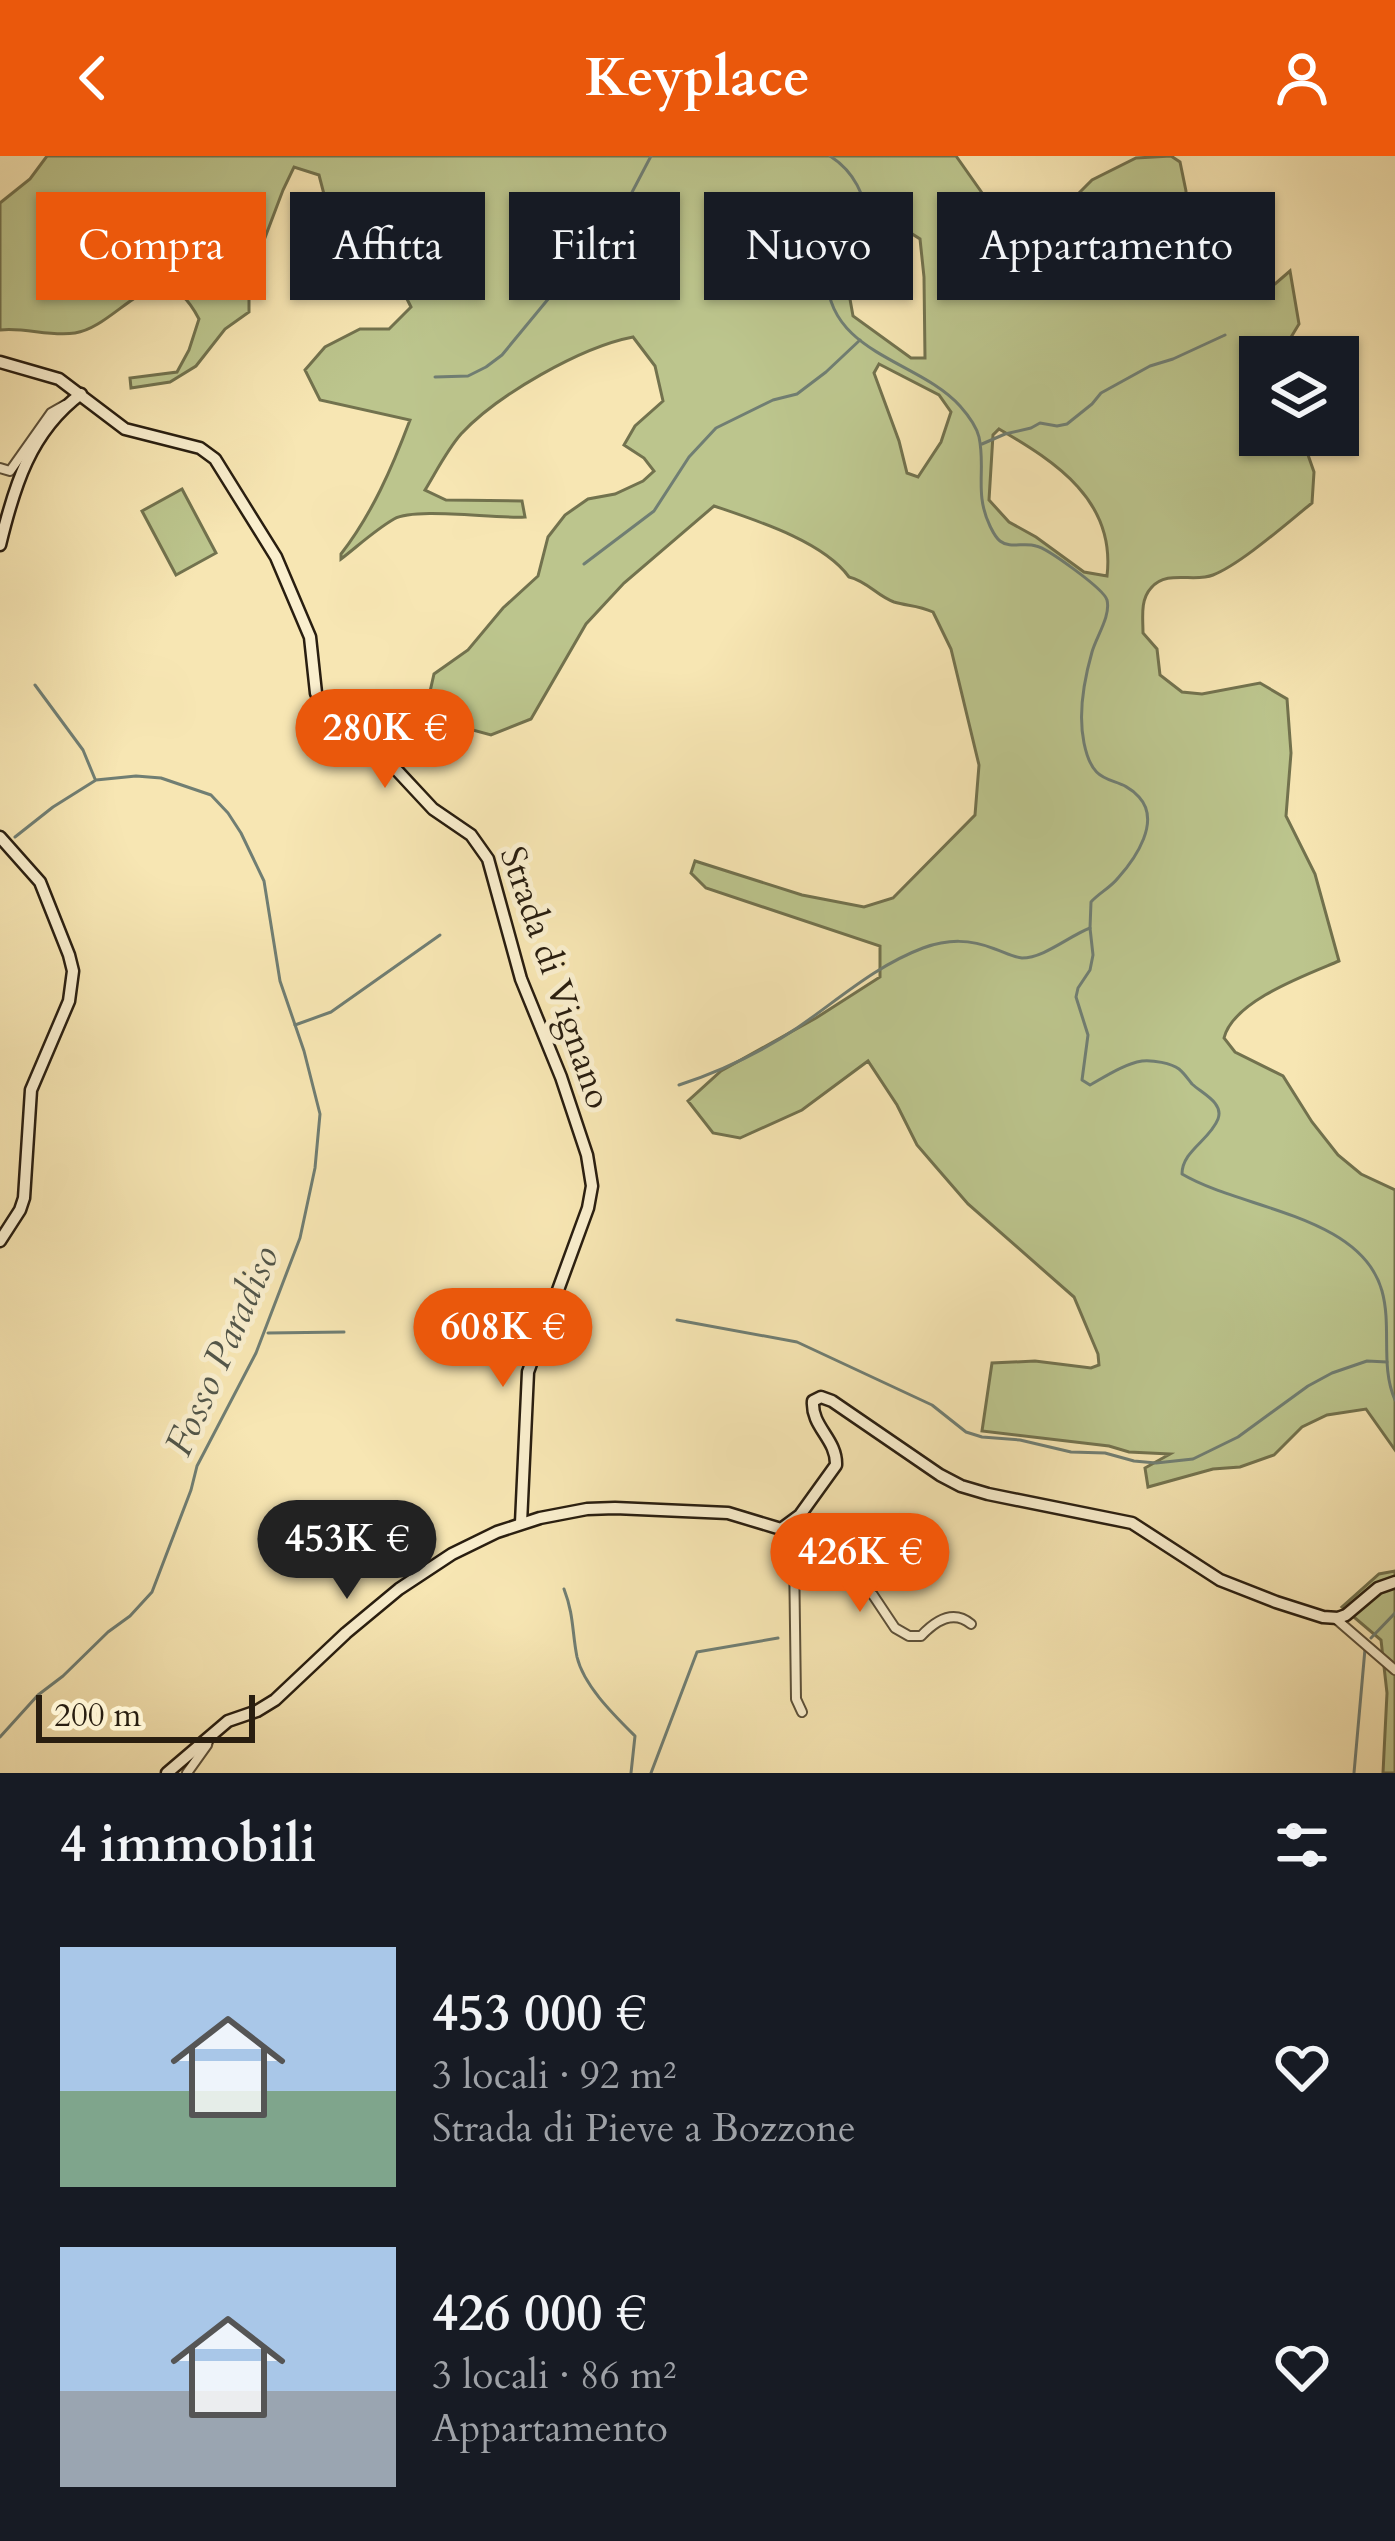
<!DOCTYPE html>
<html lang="it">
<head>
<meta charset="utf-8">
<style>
	:root { --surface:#171b24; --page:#20242c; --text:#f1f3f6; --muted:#9ea1a6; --accent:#ea580c }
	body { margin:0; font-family:Cardo,serif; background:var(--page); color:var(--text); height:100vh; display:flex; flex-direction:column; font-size:45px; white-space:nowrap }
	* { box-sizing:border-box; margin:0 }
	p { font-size:39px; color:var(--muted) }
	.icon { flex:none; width:66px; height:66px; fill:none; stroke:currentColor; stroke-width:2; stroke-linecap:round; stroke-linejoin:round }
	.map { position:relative; height:1617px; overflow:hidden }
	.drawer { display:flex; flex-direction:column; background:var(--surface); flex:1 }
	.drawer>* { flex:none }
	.guide { position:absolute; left:36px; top:36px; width:1323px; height:108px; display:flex; gap:24px }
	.tools { position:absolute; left:1239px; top:180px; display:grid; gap:24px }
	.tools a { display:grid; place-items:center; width:120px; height:120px; border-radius:0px; background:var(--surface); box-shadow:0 3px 9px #0004; font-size:60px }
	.scale { position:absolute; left:36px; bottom:30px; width:219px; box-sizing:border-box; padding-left:12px; border:6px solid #291e10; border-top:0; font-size:33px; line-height:42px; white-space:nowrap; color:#291e10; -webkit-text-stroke:9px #faefce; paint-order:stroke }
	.price { position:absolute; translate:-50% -102px; padding:0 27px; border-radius:42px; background:var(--accent); color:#fff; font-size:39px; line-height:78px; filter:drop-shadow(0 3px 6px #0008) }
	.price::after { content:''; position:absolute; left:50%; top:72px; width:36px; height:27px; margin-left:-18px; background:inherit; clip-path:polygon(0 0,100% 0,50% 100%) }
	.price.on { background:#222; color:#fff }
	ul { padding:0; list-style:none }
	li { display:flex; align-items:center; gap:36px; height:300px; padding:0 60px }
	li span { display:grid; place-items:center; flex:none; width:336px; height:240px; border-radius:0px; color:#555 }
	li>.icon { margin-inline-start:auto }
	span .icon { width:144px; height:144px; fill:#fffc; stroke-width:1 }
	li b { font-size:51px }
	h2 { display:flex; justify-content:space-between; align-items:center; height:144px; padding:0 60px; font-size:51px }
	.pill { padding:0 42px; border-radius:0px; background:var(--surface); box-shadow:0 3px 9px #0004; font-size:42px; line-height:108px }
	.pill.on { background:var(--accent); color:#fff }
	header { display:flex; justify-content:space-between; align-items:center; height:156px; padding:0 60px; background:var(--accent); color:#fff; font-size:54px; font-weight:700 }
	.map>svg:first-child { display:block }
	.green { fill:#bcc58d; stroke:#72724e; stroke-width:3; fill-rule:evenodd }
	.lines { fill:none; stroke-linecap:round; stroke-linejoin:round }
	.stream { stroke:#707e73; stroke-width:3 }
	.street-casing { stroke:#5c5039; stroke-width:12 }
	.secondary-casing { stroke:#291e10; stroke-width:15 }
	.street { stroke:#faefce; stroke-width:8 }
	.secondary { stroke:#faefce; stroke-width:10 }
	.labels { text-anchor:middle; stroke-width:10; stroke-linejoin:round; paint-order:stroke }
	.street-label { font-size:36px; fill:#291e10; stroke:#faefce }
	.water-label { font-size:39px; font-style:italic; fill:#52564a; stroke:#faefce }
</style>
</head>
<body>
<header><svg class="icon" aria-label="back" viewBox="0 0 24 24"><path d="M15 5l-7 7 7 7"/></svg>Keyplace<svg class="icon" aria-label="person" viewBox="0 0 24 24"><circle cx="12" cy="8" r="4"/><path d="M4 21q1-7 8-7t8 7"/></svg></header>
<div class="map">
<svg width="1395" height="1617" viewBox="0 0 1395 1617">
	<rect width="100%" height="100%" fill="#f7e6b3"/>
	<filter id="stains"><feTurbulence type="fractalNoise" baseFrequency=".00167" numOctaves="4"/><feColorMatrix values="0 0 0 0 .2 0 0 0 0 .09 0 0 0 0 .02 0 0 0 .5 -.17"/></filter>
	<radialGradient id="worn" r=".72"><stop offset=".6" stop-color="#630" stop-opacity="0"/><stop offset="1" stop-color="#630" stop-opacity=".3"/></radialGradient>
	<g class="green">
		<path d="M47,0H956L1004,68L1024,80L1063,53L1092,24L1136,2L1171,0L1180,6L1186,35L1184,76L1197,96L1256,137L1275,128L1290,115L1299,168L1279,201H1260V279H1301L1314,316L1312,347C1287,367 1241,408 1213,419C1194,427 1167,413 1151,432C1140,444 1143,462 1143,477L1157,493L1160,519L1182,536L1202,538L1260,527L1287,543L1291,597L1286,660L1315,718L1339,805C1306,819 1233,845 1224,882L1235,896L1283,920L1312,966L1338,999L1361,1018L1395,1034V1294L1366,1253L1327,1259L1302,1271L1274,1299L1240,1311L1213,1313L1148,1331L1145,1312L1170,1298L1129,1296L1109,1290L982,1275L992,1207L1035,1205L1091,1212L1099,1209L1098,1198L1074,1141L968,1048L936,1011L917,989L897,949L868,905L802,954L740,982L713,977L688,945L721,915L816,862L880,821V790L706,732L691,717L695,705L802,739L864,751L893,742L975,659L979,609L951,493L933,456C918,449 907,450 894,446C877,440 867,425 849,421C823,385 755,364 714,350L624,427L586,468L531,563L491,579L454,569L429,540L434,518L468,494L503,452L538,420L548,381L565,359L588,343L615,338L643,325L654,315L644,302L624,289L635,270L663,245L655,210L633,181C581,191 497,239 461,278C447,294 436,316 425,334L446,344L522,345L525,361C494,363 416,351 394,363C375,374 358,390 341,403V398C372,358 392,312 410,264L320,244L305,214L325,191L360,173H389L411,151L397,123L368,98L345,66L326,46L319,19L294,11L283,34L249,124V156L225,173L196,210L170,226L131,232L130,222L177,216L189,194L199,163C160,87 121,170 75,177C50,181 25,171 0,174V47L30,23ZM887,62L920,83L924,121L925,202H911L853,160L848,132L857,102ZM879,208L939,239L951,256L941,286L918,321L907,317L899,285L874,217ZM999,273C1056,306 1116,345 1107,420L1084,416L1036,381L1009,366L989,344L993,279Z"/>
		<polygon points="182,333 216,397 176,419 142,355"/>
		<polygon points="1395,1415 1395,1617 1383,1617 1387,1537 1381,1484 1342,1451 1379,1418"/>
	</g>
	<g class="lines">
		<g class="stream">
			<path d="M830,0C852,14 869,41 864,68L827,123C830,198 920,205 960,250C968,259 976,269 979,281C986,313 974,337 990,370C993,376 995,381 1000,385C1010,393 1024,386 1036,390C1047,392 1104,433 1107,444C1111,460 1096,481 1092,496C1084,524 1078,558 1084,587C1094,636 1117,616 1139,641C1161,665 1136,702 1118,722C1110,732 1099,737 1091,746L1090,772L1093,799L1090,814L1078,832L1076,841L1088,879L1082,924L1090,929C1106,920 1124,908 1142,905C1153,904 1171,907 1179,913C1184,917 1188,923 1192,928C1203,938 1224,947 1218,963C1210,984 1182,995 1182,1018C1241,1053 1361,1059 1382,1135C1392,1171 1380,1210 1395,1244"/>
			<polyline points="435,221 468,220 486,211 502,199 549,142 566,116 607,84 651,0"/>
			<polyline points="982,288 1005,278 1031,272 1040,267 1057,270 1067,268 1092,248 1101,237 1150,210 1173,203 1225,179"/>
			<polyline points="584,408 654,355 689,301 716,272 773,244 797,238 826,216 860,184"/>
			<polyline points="35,529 83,594 95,623"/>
			<polyline points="295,869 331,856 440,779"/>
			<path d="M679,929C721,915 760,897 797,872C838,844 875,810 923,792C948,783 970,783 995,793C1004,796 1012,801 1022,802C1044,802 1069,780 1090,772"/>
			<polyline points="677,1164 797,1186 932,1249 966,1276 982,1281 1020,1284 1071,1296 1105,1297 1134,1305 1156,1307 1193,1303 1238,1281 1308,1230 1332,1217 1367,1205 1387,1206"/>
			<polyline points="268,1177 344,1176"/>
			<path d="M564,1433C574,1459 572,1476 577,1501C584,1530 614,1559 635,1580L631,1617"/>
			<polyline points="1371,1482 1395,1457"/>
			<polyline points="0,1581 38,1539 63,1520 108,1476 130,1460 152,1436 191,1334 197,1310 256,1197 300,1082 315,1012 320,958 304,895 280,825 264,725 241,677 228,657 211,639 161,622 136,620 96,624 53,651 15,681"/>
			<polyline points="651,1617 697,1496 778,1482"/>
			<polyline points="1354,1617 1365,1493"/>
		</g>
		<g class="street-casing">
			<g id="street">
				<polyline points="0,312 10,315 51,257 65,249"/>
				<path d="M784,1372L790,1382L861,1428L873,1439L895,1472L909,1480H921C935,1465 953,1453 971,1468"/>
				<polyline points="791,1384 794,1397 796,1543 802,1556"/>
				<polyline points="1336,1463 1395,1514"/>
				<polyline points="187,1617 207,1589 209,1582"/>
			</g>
		</g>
		<g class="secondary-casing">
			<g id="secondary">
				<polyline points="0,206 59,223 125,273 200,292 215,303 276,401 310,481 316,537 328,563 338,574 392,609 433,653 471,679 488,703 521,823 561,921 587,999 592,1030 588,1052 528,1216 521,1367"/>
				<path d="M0,389C14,331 30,276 81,238"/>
				<polyline points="0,681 40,726 69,799 73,815 69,845 31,934 24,1042 20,1054 0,1085"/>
				<path d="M167,1617L228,1565L257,1555L275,1544L346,1477L399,1433L452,1398L497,1376L540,1362L587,1353L615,1352L728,1357L781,1373L800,1359L836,1309C837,1283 811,1271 813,1245L821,1241L832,1245L940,1319L961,1330L988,1338L1132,1367L1220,1424L1276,1446L1323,1461L1338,1462L1346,1459L1378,1432L1395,1426"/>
			</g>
		</g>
		<use href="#street" class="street"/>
		<use href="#secondary" class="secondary"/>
	</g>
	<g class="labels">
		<g class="street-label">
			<text transform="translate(557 821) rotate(71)" y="13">Strada di Vignano</text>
		</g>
		<g class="water-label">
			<text transform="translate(221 1194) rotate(-66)" y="14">Fosso Paradiso</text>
		</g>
	</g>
	<rect width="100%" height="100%" filter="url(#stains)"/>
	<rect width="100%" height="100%" fill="url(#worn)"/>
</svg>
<div class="tools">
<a><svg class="icon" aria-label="layers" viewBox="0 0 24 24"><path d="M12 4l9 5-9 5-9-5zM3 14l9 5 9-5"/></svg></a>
</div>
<div class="scale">200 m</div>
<b class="price" style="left:385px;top:635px">280K €</b>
<b class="price" style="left:503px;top:1234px">608K €</b>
<b class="price on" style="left:347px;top:1446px">453K €</b>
<b class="price" style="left:860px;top:1459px">426K €</b>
<div class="guide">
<a class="pill on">Compra</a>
<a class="pill">Affitta</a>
<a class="pill">Filtri</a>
<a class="pill">Nuovo</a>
<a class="pill">Appartamento</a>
</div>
</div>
<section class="drawer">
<h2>4 immobili<svg class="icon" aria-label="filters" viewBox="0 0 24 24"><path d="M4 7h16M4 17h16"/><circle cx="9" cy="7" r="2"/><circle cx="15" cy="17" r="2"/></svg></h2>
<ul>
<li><span style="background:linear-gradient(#a9c7e8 60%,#7fa58c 0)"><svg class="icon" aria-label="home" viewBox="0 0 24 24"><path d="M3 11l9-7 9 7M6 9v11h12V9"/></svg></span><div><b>453 000 €</b><p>3 locali · 92 m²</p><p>Strada di Pieve a Bozzone</p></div><svg class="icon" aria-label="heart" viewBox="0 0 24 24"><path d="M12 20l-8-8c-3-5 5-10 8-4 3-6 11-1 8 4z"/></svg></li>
<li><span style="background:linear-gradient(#a9c7e8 60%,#9aa5b1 0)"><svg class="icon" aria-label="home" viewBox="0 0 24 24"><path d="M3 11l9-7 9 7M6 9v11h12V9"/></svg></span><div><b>426 000 €</b><p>3 locali · 86 m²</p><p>Appartamento</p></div><svg class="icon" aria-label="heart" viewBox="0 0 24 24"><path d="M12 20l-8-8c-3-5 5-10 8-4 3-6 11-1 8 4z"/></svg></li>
</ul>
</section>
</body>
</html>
